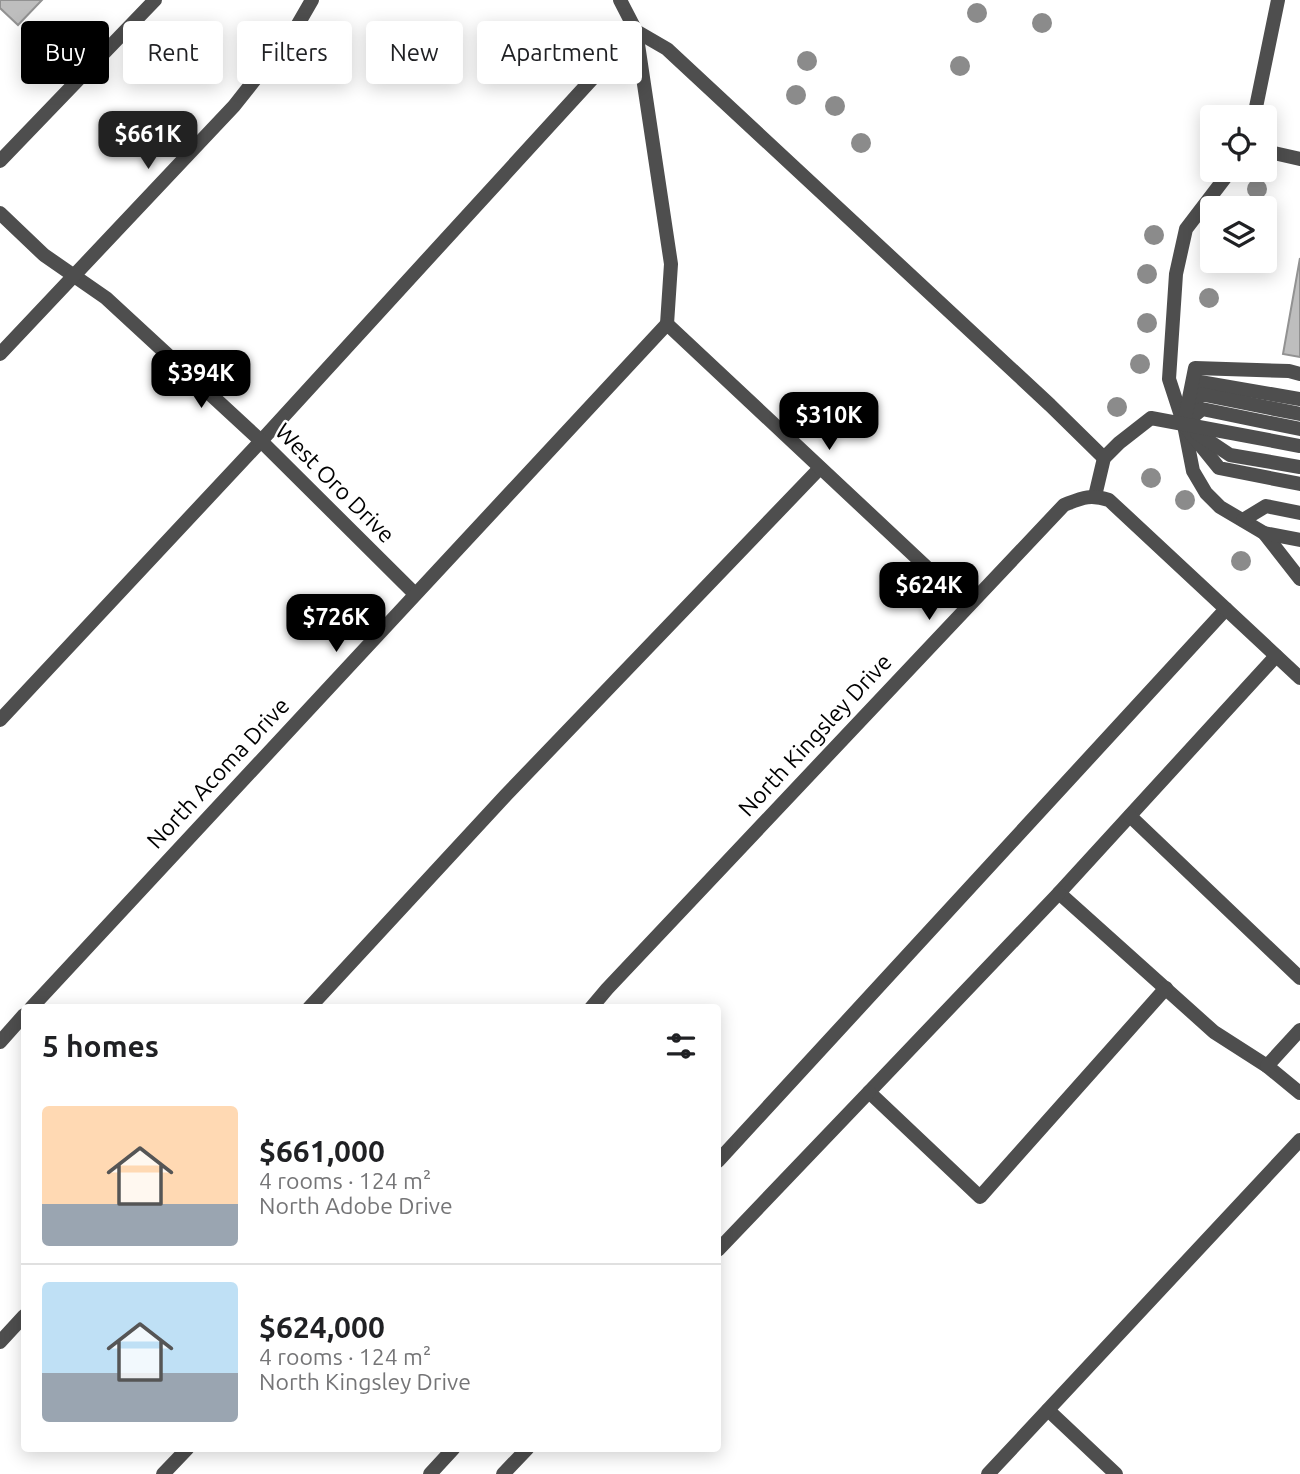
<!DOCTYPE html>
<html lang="en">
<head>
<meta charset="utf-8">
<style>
	:root { --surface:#fff; --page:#f6f6f6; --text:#202124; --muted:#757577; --line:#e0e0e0; --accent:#000 }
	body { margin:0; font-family:Ubuntu,sans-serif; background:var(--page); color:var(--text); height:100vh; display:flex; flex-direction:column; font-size:26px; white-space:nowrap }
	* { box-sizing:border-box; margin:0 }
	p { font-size:23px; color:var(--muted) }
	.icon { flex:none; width:38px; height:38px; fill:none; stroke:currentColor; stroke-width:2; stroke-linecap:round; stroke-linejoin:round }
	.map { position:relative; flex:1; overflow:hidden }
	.sheet { position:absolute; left:21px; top:1004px; width:700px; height:448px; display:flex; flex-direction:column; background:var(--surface); border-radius:7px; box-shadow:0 4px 18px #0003 }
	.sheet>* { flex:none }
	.banner { position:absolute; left:21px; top:21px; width:700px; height:63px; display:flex; gap:14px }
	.tools { position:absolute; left:1200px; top:105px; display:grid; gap:14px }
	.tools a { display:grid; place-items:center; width:77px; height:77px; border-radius:7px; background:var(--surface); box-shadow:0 4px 18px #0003; font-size:35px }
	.price { position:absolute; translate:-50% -60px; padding:0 16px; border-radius:14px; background:var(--accent); color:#fff; font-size:23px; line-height:46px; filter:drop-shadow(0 2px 4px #0008) }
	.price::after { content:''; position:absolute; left:50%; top:42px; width:21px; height:16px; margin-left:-10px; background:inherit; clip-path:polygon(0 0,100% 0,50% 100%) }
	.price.selected { background:#222; color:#fff }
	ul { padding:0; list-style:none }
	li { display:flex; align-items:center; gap:21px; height:175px; padding:0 21px }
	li+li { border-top:2px solid var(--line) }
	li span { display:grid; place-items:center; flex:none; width:196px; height:140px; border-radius:7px; color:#555 }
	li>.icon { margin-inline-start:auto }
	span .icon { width:84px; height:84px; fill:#fffc; stroke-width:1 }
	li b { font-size:30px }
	h2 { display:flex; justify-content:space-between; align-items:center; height:84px; padding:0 21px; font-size:30px }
	.chip { padding:0 24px; border-radius:7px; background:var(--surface); box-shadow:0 4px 18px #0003; font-size:24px; line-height:63px }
	.chip.selected { background:var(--accent); color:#fff }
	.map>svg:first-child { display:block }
	.building { fill:#bebebe; stroke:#929292; stroke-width:2 }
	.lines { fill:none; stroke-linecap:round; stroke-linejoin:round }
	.service { stroke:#4e4e4e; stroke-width:14 }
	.minor { stroke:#4e4e4e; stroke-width:14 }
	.tree { fill:#8b8b8b }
	.labels { text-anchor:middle; stroke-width:5; stroke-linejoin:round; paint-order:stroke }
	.street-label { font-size:23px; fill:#000; stroke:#fff }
</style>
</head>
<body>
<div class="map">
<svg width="1300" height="1474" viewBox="0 0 1300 1474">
	<rect width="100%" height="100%" fill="#fff"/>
	<g class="building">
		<polygon points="0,0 42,0 18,25 0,8"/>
		<polygon points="1300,258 1300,357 1283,354"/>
	</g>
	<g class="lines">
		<g class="service">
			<polyline points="620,0 636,31 671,264 667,324"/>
			<polyline points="636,31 667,49 1050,405 1104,458"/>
			<polyline points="1254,117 1278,0"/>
			<polyline points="1265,151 1300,159"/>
			<polyline points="0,161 155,0"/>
			<polyline points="1231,170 1186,229 1176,274 1169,379 1184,425 1193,471 1206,493 1220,507 1264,533 1300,579"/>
			<polyline points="1194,397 1200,382 1300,399"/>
			<polyline points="1194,405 1200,394 1300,414"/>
			<polyline points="1190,419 1202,409 1300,429"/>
			<polyline points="1184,423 1195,368 1289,371 1300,374"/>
			<polyline points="1185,426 1219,468 1300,484"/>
			<polyline points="1197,433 1230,455 1300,467"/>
			<polyline points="1095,496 1104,458 1119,443 1151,418 1300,446"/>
			<polyline points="1243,520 1266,506 1300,513"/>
			<polyline points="1264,533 1300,540"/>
			<polyline points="1276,656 1059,893 1214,1032 1267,1066 1300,1093"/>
			<polyline points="0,720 261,441 636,31"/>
			<polyline points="1130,816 1300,978"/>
			<polyline points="1059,893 869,1092 980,1197 1166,988"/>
			<polyline points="309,1008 506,795 820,468"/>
			<polyline points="1267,1066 1300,1030"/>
			<polyline points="718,1161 1226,609"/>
			<polyline points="718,1250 869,1092"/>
			<polyline points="0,1342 24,1316"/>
			<polyline points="1048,1410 1116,1474"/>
			<polyline points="430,1474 453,1449"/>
			<polyline points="503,1474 527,1449"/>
			<polyline points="988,1474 1300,1140"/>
		</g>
		<g class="minor">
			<polyline points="0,213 44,255 106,298 261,441 415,594"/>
			<polyline points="0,354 234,106 297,26 312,0"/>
			<polyline points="31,1008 667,324 968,606"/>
			<path d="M591,1008L607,989L1064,505C1082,498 1089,494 1109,500L1300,678"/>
			<polyline points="0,1042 24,1015"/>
			<polyline points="163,1474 187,1449"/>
		</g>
	</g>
	<g class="tree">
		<circle cx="977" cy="13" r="10"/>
		<circle cx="1042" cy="23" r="10"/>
		<circle cx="807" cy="61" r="10"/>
		<circle cx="960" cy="66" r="10"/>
		<circle cx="796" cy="95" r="10"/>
		<circle cx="835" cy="106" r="10"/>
		<circle cx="861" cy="143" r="10"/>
		<circle cx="1257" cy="189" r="10"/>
		<circle cx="1154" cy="235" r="10"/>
		<circle cx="1147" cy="274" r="10"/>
		<circle cx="1209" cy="298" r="10"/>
		<circle cx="1147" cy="323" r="10"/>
		<circle cx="1140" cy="364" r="10"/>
		<circle cx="1117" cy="407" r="10"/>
		<circle cx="1151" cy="478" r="10"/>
		<circle cx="1185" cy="500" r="10"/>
		<circle cx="1241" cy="561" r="10"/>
	</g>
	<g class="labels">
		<g class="street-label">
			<text transform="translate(335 483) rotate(45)" y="8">West Oro Drive</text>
			<text transform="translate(815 735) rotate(-47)" y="8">North Kingsley Drive</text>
			<text transform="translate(218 773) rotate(-47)" y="8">North Acoma Drive</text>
		</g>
	</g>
</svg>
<div class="tools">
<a><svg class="icon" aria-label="locate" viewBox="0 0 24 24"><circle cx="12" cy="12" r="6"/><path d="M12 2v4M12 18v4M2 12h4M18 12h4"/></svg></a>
<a><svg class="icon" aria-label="layers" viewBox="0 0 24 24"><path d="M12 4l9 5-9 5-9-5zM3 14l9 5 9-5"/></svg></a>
</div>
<b class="price selected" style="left:148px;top:171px">$661K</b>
<b class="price" style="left:201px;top:410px">$394K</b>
<b class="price" style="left:829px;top:452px">$310K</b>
<b class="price" style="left:929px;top:622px">$624K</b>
<b class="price" style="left:336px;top:654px">$726K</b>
<div class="banner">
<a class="chip selected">Buy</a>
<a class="chip">Rent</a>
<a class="chip">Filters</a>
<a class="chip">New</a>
<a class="chip">Apartment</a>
</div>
<section class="sheet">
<h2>5 homes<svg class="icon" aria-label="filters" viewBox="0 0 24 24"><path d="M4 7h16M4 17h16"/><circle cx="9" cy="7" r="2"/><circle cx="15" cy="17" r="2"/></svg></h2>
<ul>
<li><span style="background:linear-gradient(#ffd9b3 70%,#9aa5b1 0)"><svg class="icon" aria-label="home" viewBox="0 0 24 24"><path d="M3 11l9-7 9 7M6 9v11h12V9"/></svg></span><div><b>$661,000</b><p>4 rooms · 124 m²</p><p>North Adobe Drive</p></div></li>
<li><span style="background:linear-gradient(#bfe0f5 65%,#9aa5b1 0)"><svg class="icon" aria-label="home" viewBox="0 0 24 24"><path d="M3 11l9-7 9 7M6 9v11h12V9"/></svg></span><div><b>$624,000</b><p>4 rooms · 124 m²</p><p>North Kingsley Drive</p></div></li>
</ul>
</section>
</div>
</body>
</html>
